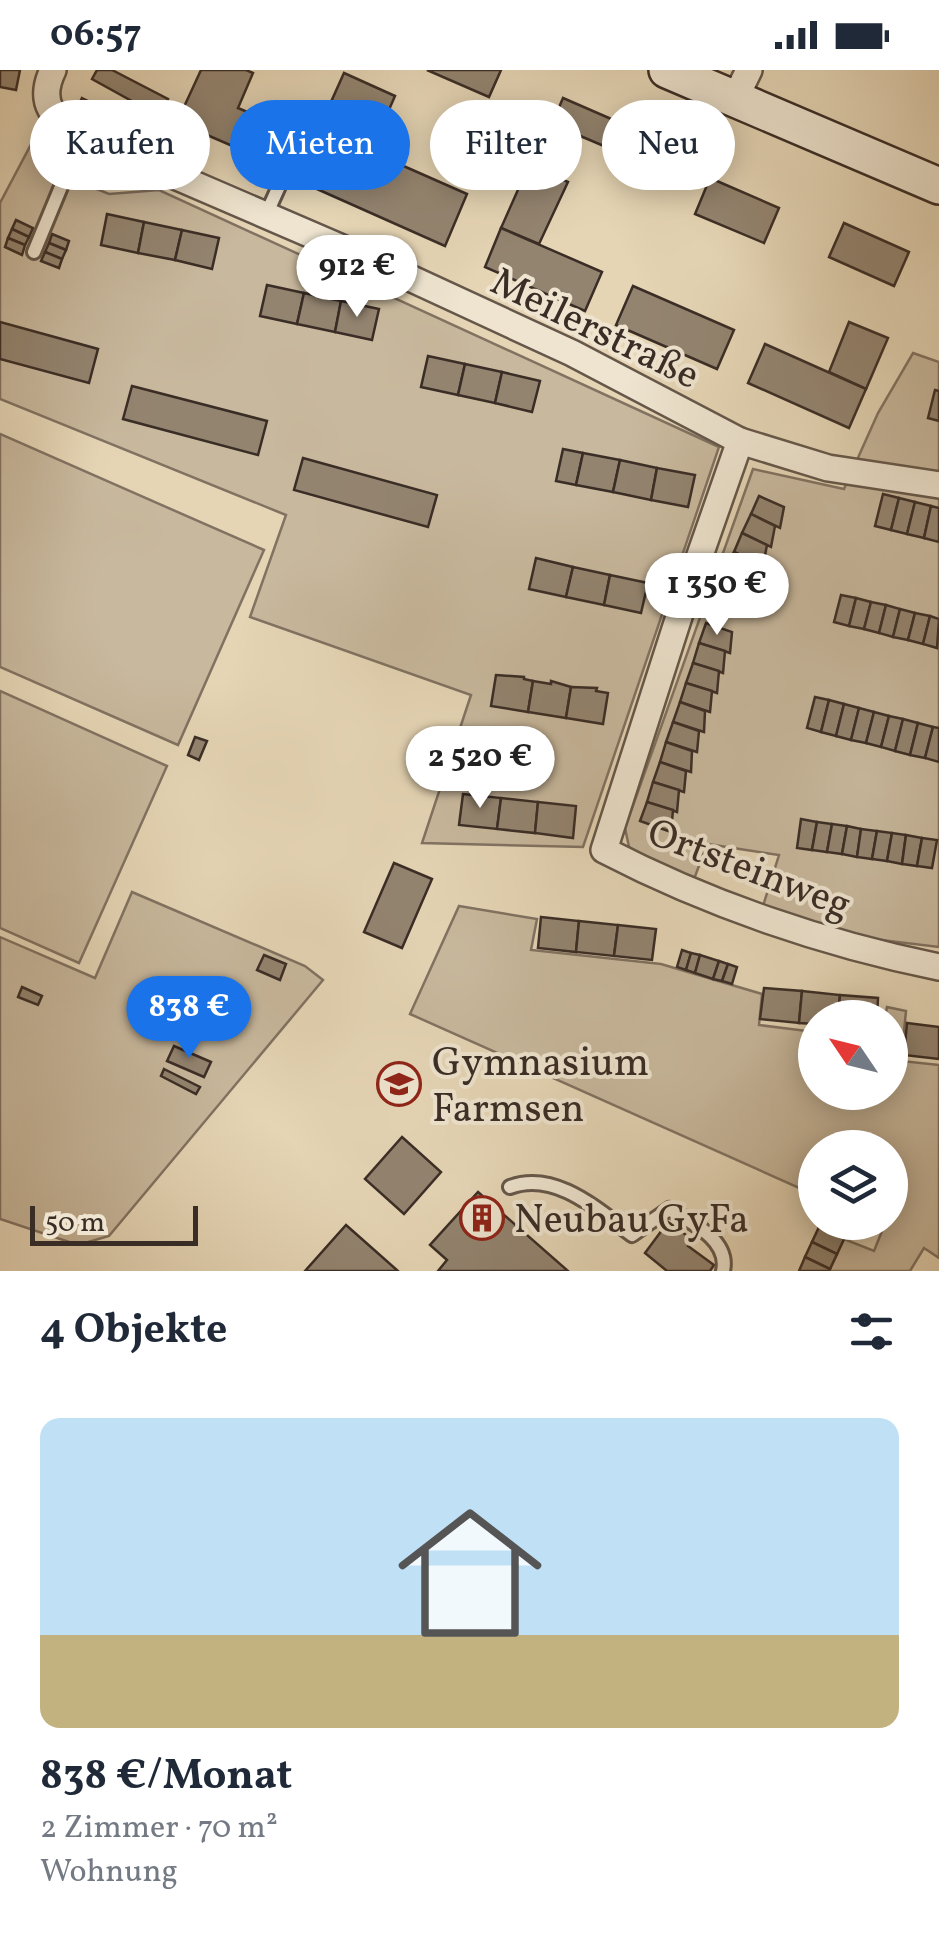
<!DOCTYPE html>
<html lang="de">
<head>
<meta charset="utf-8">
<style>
	:root { --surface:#fff; --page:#f2f2f3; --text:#1f2937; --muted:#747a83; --line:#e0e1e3; --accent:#1a73e8 }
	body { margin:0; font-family:Vollkorn,serif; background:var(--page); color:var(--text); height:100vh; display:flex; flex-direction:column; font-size:38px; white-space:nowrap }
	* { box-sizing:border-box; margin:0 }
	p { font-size:32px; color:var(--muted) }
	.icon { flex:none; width:55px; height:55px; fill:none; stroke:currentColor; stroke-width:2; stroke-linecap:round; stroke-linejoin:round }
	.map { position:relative; height:1201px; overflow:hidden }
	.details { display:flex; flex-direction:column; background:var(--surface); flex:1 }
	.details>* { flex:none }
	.top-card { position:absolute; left:30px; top:30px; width:880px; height:90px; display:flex; gap:20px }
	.needle { width:65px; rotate:305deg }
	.buttons { position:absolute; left:798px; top:930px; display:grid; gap:20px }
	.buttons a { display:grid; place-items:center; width:110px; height:110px; border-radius:50%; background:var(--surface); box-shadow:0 5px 25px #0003; font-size:50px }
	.scale { position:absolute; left:30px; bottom:25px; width:168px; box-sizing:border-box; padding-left:10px; border:5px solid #3a2d26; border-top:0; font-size:28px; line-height:35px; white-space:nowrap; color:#3a2d26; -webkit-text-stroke:8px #eee4cf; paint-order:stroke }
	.price { position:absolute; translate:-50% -85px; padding:0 22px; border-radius:35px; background:#fff; color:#222; font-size:32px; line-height:65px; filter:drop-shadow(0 2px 5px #0008) }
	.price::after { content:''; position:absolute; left:50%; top:60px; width:30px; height:22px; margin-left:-15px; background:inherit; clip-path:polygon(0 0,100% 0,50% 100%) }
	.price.current { background:var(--accent); color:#fff }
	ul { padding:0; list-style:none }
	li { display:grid; align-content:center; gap:20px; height:530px; padding:0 40px }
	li+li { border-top:2px solid var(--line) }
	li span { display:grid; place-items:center; height:310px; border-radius:20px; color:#555 }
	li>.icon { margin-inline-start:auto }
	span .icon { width:180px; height:180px; fill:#fffc; stroke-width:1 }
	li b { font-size:42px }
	h2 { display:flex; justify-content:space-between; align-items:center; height:120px; padding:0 40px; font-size:42px }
	.pill { padding:0 35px; border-radius:45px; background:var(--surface); box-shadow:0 5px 25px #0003; font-size:35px; line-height:90px }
	.pill.current { background:var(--accent); color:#fff }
	.status { display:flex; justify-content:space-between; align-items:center; height:70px; padding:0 50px; background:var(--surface); direction:ltr }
	.status svg { height:28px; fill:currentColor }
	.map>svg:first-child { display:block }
	.green { fill:#c8b89d; stroke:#817262; stroke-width:2.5 }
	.building { fill:#938470; stroke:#3a2d26; stroke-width:2.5 }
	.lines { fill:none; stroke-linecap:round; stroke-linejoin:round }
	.lane-casing { stroke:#65574a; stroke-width:18 }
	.street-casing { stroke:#65574a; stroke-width:30 }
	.secondary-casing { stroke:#3a2d26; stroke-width:40 }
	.lane { stroke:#eee4cf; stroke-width:12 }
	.street { stroke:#eee4cf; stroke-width:25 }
	.secondary { stroke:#eee4cf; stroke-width:35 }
	.labels { text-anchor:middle; stroke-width:8; stroke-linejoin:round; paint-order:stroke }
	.street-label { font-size:40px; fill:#3a2d26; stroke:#eee4cf }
	.poi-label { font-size:40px; fill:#3a2d26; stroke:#eee4cf; text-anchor:start }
</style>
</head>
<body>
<div class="status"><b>06:57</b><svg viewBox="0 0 49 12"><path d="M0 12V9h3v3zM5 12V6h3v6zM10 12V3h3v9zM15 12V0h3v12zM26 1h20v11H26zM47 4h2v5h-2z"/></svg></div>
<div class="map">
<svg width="939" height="1201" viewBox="0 0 939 1201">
	<rect width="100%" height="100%" fill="#e5d5b5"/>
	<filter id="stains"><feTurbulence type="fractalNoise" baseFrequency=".002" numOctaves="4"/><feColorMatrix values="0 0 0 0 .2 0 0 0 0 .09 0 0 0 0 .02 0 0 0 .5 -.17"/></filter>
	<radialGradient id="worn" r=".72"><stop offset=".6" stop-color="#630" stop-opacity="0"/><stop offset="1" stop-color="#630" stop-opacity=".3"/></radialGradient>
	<g class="green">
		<polygon points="45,48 83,71 69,108 109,124 159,120 719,377 583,777 422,773 471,625 250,547 286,445 0,329 0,133"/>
		<polygon points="913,283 939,292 939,877 757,855 779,785 707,774 693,812 629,777 625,758 753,399 844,419 878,343"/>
		<polygon points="0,364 264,480 178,675 0,597"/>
		<polygon points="0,621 167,696 79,893 0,858"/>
		<polygon points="132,822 305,896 323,910 109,1166 78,1175 0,1149 0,867 95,908"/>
		<polygon points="459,836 537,849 531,880 661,894 762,924 759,955 815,962 815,1022 890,1022 890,948 885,947 887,937 906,941 901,991 939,995 939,1188 924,1178 910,1201 829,1201 844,1169 874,1181 884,1156 878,1153 890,1152 890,1078 815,1078 815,1125 410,944"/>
	</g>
	<g class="building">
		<polygon points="0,0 20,0 16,20 0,17"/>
		<polygon points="97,0 112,0 168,29 159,46 92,9"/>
		<polygon points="201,0 246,0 253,3 238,38 266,50 251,84 177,52"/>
		<polygon points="427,0 501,0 489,27"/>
		<polygon points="344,3 395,26 378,65 374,63 366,79 331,64 320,88 308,83"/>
		<polygon points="82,28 149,61 142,78 74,44"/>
		<polygon points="563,28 655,68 644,93 552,54"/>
		<polygon points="331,64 467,124 445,176 308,115"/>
		<polygon points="529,95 568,112 539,174 501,158"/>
		<polygon points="710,108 779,138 764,173 695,144"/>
		<polygon points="107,144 144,152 138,183 101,175"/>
		<polygon points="16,150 33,158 29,167 12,159"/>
		<polygon points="144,152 182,160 175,190 138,183"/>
		<polygon points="844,153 909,182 894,216 829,187"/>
		<polygon points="501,158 602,202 585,241 485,197"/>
		<polygon points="12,159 29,167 25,175 8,168"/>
		<polygon points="182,160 219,168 212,199 175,190"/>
		<polygon points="52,164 69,171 66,180 49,173"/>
		<polygon points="8,168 25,175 22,185 5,177"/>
		<polygon points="49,173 66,180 62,189 45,182"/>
		<polygon points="45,182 62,189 59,198 41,191"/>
		<polygon points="267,215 304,223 297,254 260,246"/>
		<polygon points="633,216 734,260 717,299 616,255"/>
		<polygon points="304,223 341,231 335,262 297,254"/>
		<polygon points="341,231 379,239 372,270 335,262"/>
		<polygon points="0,252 98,279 89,313 0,289"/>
		<polygon points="849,252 888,268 866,319 829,302"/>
		<polygon points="765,274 866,319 849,358 748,313"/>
		<polygon points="428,286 465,294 458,325 421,317"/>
		<polygon points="465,294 502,302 495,333 458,325"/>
		<polygon points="502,302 540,311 532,342 495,333"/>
		<polygon points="132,316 267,351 258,385 123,349"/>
		<polygon points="935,320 939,321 939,351 928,348"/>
		<polygon points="563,379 583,383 576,415 556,411"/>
		<polygon points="583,383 620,390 613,422 576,415"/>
		<polygon points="303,388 437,425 428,457 294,420"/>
		<polygon points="620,390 657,398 651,430 613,422"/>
		<polygon points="657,398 695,405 688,437 651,430"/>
		<polygon points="883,424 899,428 891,460 875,456"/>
		<polygon points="759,426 784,437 780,458 751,444"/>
		<polygon points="899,428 915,432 907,464 891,460"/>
		<polygon points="915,432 931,436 924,468 907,464"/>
		<polygon points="931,436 939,438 939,472 924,468"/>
		<polygon points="751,444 775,456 771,477 742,463"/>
		<polygon points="742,463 767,475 763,496 734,482"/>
		<polygon points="734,482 758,493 754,515 725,501"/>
		<polygon points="536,488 573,497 566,527 529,519"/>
		<polygon points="573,497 610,505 604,535 566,527"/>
		<polygon points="725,501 749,512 745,533 716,520"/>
		<polygon points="610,505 648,513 641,543 604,535"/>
		<polygon points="841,525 856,528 849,556 834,552"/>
		<polygon points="856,528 871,532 864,559 849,556"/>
		<polygon points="871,532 886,535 879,563 864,559"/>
		<polygon points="886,535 900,539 893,567 879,563"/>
		<polygon points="900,539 915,543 908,570 893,567"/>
		<polygon points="915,543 930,546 923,574 908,570"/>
		<polygon points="930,546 939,549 937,578 923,574"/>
		<polygon points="706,553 732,562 730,583 699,573"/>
		<polygon points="699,573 725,581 723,603 693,593"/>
		<polygon points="693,593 719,601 717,623 686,613"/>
		<polygon points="496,605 524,607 524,609 533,611 528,642 491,636"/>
		<polygon points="533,611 551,614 551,611 571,617 566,648 528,642"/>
		<polygon points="686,613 712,621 710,642 680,632"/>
		<polygon points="571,617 597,618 596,621 608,623 603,654 566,648"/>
		<polygon points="815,627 829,630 821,662 807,658"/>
		<polygon points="829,630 844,634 836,666 821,662"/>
		<polygon points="680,632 705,641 704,662 673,652"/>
		<polygon points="844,634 859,638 851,670 836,666"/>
		<polygon points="859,638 874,642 866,673 851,670"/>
		<polygon points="874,642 889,646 881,677 866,673"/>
		<polygon points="889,646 903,649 895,681 881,677"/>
		<polygon points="903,649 918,653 910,685 895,681"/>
		<polygon points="673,652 699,661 697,682 666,672"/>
		<polygon points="918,653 933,657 925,688 910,685"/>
		<polygon points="933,657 939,658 939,692 925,688"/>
		<polygon points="195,667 207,671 199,690 188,685"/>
		<polygon points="666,672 692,681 691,702 660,692"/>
		<polygon points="660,692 686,701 684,722 653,712"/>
		<polygon points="653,712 679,720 677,742 647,732"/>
		<polygon points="463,724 501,728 497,759 459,755"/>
		<polygon points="501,728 538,732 535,763 497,759"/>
		<polygon points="538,732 576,736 573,768 535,763"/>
		<polygon points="647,732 673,740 671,762 640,751"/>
		<polygon points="801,749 817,752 812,780 797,778"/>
		<polygon points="817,752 832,754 827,782 812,780"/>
		<polygon points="832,754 847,756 842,784 827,782"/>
		<polygon points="847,756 861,759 857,787 842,784"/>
		<polygon points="861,759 877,761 872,789 857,787"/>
		<polygon points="877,761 892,763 887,791 872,789"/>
		<polygon points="892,763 906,765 902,794 887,791"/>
		<polygon points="906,765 922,768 917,796 902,794"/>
		<polygon points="922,768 937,770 932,798 917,796"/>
		<polygon points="394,793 432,809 402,878 364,862"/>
		<polygon points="541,847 579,851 576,882 538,878"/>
		<polygon points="579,851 618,855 614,886 576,882"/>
		<polygon points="618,855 656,859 652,890 614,886"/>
		<polygon points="682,880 691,883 686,900 677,897"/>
		<polygon points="691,883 700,885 695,903 686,900"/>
		<polygon points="264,885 286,894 280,910 257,900"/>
		<polygon points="700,885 719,891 713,909 695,903"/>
		<polygon points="719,891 728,894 722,911 713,909"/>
		<polygon points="728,894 737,897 732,914 722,911"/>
		<polygon points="22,917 42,926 38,935 18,927"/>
		<polygon points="764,918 802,921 799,953 760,949"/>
		<polygon points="802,921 840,925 838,948 815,948 815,954 799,953"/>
		<polygon points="840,925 878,928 877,948 838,948"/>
		<polygon points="907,953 939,957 939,989 904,985"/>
		<polygon points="174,976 211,992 204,1007 167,991"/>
		<polygon points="164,999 200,1017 196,1024 161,1006"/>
		<polygon points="402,1067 441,1102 404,1144 365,1109"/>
		<polygon points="478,1122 568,1201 438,1201 447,1190 430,1175"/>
		<polygon points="668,1152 693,1170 688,1176 714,1195 710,1201 667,1201 645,1183"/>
		<polygon points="346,1155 398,1201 305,1201"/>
		<polygon points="819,1157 844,1169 837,1184 812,1172"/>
		<polygon points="812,1172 837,1184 830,1199 805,1187"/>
		<polygon points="805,1187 830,1199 829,1201 799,1201"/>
	</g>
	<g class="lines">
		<g class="lane-casing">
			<g id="lane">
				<polyline points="266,145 311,45"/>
				<polyline points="34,182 82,66"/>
				<path d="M510,1117C555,1100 598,1140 632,1165L669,1139C691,1152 730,1170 723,1201"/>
			</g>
		</g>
		<g class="street-casing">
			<g id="street">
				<path d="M53,0C37,33 53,50 82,66L386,197L572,283L740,371L828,398L939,415"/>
				<polyline points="735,29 749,0"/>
				<path d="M740,371L685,528L604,780C708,834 825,874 939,897"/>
			</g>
		</g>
		<g class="secondary-casing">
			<polyline id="secondary" points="667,0 939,116"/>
		</g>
		<use href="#lane" class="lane"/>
		<use href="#street" class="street"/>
		<use href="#secondary" class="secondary"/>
	</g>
	<defs>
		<g id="school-ring" transform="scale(2.25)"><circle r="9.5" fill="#eee4cf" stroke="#8f2418" stroke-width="1.5"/><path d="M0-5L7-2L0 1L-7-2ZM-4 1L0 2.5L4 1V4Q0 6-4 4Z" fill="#8f2418"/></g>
		<g id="building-ring" transform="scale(2.25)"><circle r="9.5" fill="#eee4cf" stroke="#8f2418" stroke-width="1.5"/><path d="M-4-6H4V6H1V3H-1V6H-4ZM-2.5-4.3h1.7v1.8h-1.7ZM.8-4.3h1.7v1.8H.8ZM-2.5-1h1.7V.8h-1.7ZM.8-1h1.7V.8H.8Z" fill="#8f2418"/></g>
	</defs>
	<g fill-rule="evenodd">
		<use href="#school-ring" x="399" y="1014"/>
		<use href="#building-ring" x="482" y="1148"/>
	</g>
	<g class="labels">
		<g class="street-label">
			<text transform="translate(596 257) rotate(26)" y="14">Meilerstraße</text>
			<text transform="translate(750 797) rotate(21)" y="14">Ortsteinweg</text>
		</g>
		<g class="poi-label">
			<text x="432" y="1005">Gymnasium<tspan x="432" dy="46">Farmsen</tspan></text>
			<text x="514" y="1162">Neubau GyFa</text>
		</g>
	</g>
	<rect width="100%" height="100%" filter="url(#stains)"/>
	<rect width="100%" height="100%" fill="url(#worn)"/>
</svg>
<div class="buttons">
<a><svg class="needle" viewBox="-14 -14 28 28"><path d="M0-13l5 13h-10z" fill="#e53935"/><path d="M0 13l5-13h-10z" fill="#747a83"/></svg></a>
<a><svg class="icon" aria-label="layers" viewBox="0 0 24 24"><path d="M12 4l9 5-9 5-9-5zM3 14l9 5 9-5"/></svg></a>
</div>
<div class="scale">50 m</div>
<b class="price" style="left:357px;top:250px">912 €</b>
<b class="price" style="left:717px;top:568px">1 350 €</b>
<b class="price" style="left:480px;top:741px">2 520 €</b>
<b class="price current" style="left:189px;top:991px">838 €</b>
<div class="top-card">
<a class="pill">Kaufen</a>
<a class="pill current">Mieten</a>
<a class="pill">Filter</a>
<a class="pill">Neu</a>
</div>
</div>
<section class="details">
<h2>4 Objekte<svg class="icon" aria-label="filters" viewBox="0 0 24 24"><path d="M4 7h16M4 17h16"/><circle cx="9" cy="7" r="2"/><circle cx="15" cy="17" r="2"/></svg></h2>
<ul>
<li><span style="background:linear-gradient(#bfe0f5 70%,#c2b280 0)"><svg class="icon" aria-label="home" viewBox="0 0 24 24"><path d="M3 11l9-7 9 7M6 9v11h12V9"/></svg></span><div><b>838 €/Monat</b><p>2 Zimmer · 70 m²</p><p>Wohnung</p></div></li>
</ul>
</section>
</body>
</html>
